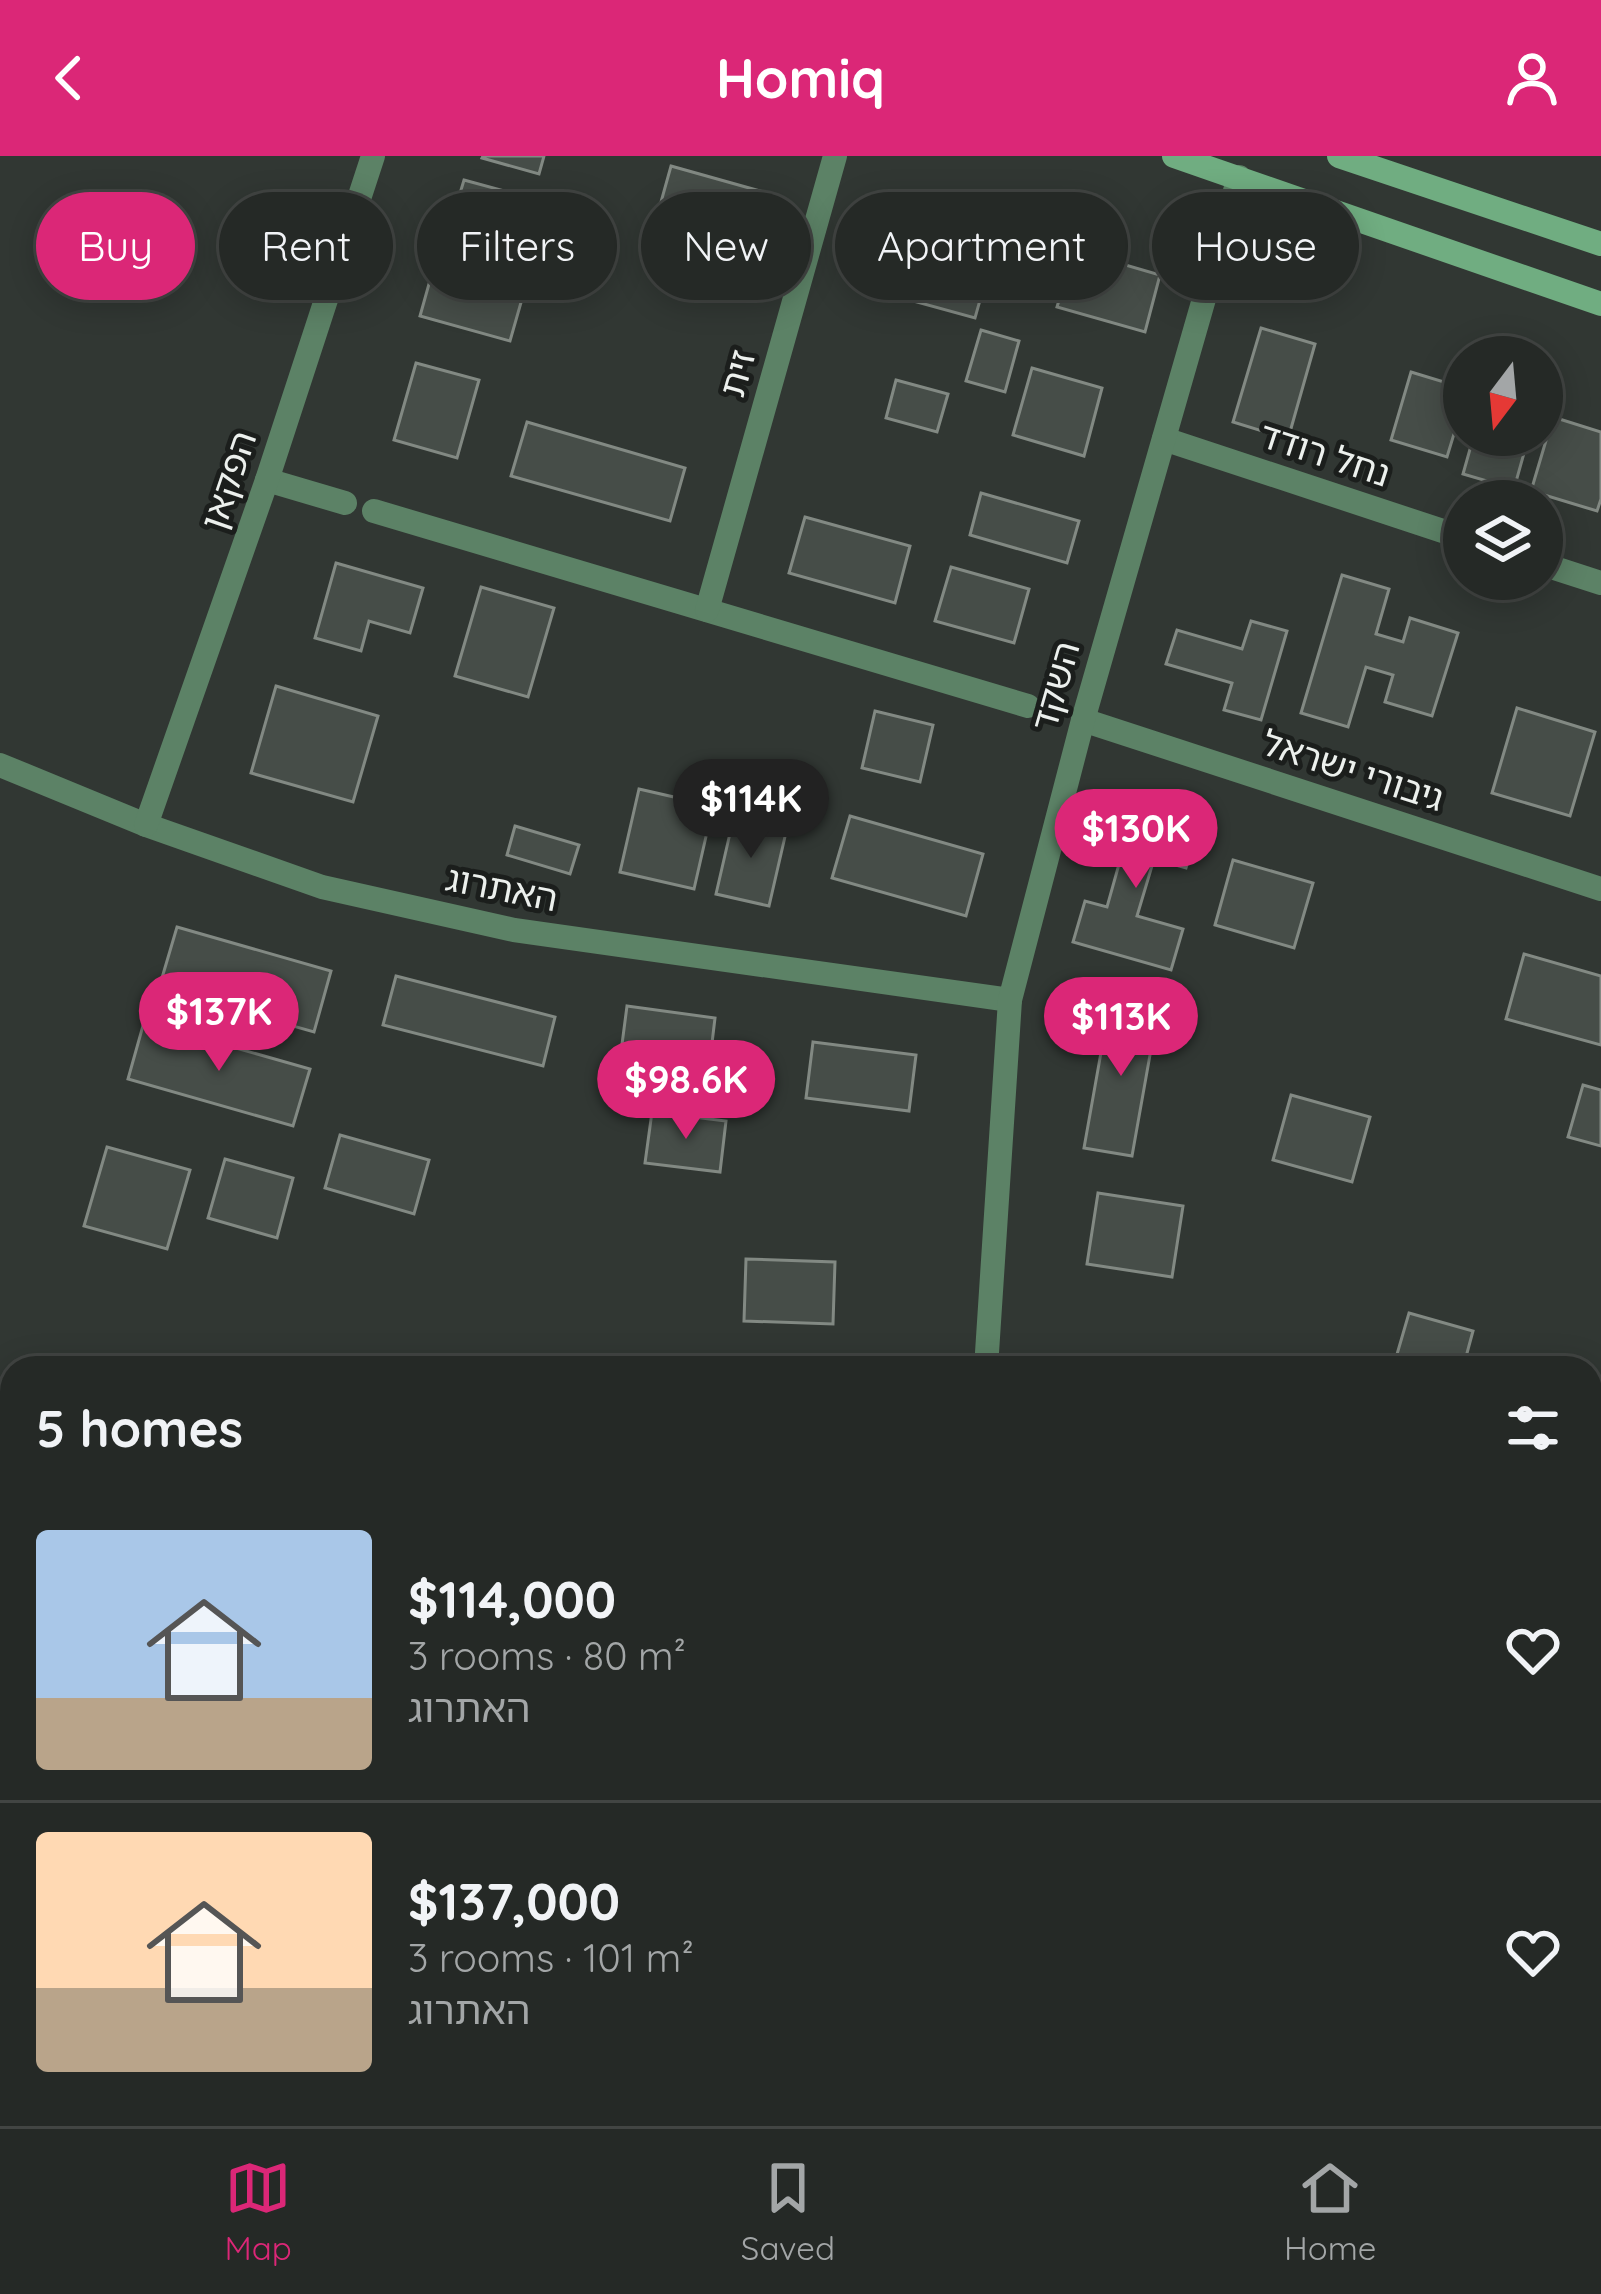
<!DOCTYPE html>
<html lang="en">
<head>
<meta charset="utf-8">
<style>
	:root { --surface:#252926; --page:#313532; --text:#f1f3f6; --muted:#a3a6a7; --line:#424543; --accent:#db2777 }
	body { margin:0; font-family:Quicksand,"Noto Sans Hebrew",sans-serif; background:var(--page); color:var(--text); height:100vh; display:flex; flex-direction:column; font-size:45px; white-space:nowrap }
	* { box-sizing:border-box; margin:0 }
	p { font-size:39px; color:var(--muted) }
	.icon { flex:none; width:66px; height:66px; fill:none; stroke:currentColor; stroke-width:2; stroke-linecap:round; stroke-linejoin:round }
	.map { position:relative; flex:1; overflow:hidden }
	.details { position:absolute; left:0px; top:1200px; width:1602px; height:771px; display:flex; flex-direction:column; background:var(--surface); border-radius:36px 36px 0 0; box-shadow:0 6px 30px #0003,0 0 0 3px var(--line) }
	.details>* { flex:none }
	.hud { position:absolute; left:36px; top:36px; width:1530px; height:108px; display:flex; gap:24px }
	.needle { width:78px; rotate:196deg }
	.fabs { position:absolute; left:1443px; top:180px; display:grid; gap:24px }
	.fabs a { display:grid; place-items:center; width:120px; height:120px; border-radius:50%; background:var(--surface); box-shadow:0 6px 30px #0003,0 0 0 3px var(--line); font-size:60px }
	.price { position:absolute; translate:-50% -102px; padding:0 27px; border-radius:42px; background:var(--accent); color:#fff; font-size:39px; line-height:78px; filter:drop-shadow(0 3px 6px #0008) }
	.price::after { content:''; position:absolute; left:50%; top:72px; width:36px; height:27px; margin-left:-18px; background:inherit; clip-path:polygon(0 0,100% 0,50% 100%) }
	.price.on { background:#222; color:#fff }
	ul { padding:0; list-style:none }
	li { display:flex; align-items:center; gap:36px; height:300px; padding:0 36px }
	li+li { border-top:3px solid var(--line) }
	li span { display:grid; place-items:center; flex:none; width:336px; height:240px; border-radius:12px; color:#555 }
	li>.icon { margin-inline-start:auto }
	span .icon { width:144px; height:144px; fill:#fffc; stroke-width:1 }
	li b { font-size:51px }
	h2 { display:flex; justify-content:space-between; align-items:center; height:144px; padding:0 36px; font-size:51px }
	.tag { padding:0 42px; border-radius:54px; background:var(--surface); box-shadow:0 6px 30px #0003,0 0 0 3px var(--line); font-size:42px; line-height:108px }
	.tag.on { background:var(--accent); color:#fff }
	header { display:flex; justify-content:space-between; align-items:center; height:156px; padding:0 36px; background:var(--accent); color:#fff; font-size:54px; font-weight:700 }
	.menu { display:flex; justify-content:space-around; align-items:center; height:168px; border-top:3px solid var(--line); background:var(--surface); font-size:33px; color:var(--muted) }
	.menu a { display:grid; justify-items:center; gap:6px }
	.menu .on { color:var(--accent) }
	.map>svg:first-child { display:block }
	.building { fill:#464d48; stroke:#828983; stroke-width:3 }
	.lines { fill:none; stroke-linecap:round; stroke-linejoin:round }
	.street { stroke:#5c8266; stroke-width:24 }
	.secondary { stroke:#70ad81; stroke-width:24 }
	.labels { text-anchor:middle; stroke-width:10; stroke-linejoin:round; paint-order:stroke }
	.street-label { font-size:36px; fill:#ecf0ed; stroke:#1b1e1c }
</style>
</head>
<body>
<header><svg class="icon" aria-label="back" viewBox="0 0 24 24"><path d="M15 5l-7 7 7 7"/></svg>Homiq<svg class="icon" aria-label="person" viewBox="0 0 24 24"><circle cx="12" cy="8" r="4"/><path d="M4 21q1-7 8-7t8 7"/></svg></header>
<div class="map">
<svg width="1601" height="1970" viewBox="0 0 1601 1970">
	<rect width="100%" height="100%" fill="#313733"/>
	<g class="building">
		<polygon points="483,0 544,0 539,18 482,2"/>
		<polygon points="671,10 767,37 739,134 644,107"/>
		<polygon points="464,24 534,43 517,104 446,84"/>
		<polygon points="890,76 991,105 975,162 873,134"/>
		<polygon points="1074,94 1160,119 1145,176 1057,151"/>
		<polygon points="434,110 524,136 510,185 420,160"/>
		<polygon points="1261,172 1315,188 1288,283 1233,266"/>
		<polygon points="981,174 1019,185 1005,236 966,225"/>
		<polygon points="416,207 479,224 457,302 394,284"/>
		<polygon points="1032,212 1102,232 1084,300 1013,279"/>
		<polygon points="1411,216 1464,232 1464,245 1447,301 1391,284"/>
		<polygon points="896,224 948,238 937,276 886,262"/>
		<polygon points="1553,261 1601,276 1601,343 1597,355 1531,335"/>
		<polygon points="527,266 685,312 670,365 511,320"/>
		<polygon points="1474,279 1529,279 1514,333 1463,318"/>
		<polygon points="981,337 1079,365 1067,407 970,379"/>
		<polygon points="805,361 910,390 895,447 789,417"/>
		<polygon points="336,407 423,432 410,477 369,465 361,495 315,482"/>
		<polygon points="951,411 1029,433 1014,487 935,465"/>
		<polygon points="1342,419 1389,433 1376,478 1403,486 1410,462 1458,477 1432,560 1385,546 1393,519 1366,511 1348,571 1301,557"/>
		<polygon points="481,431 554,452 528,541 455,520"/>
		<polygon points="1251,465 1287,475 1261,564 1224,554 1232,527 1166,508 1177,474 1242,493"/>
		<polygon points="276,530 378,560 353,646 251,617"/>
		<polygon points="1517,552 1595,576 1570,660 1492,637"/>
		<polygon points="875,555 933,569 920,626 862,612"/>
		<polygon points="639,633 713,650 694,733 620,716"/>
		<polygon points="1116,651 1197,674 1186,712 1154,703 1137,760 1183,773 1171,814 1073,786 1085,745 1107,751 1123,694 1105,689"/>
		<polygon points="734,660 787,672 769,750 716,738"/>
		<polygon points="850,660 983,698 966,760 832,722"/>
		<polygon points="515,670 579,689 570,718 507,699"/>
		<polygon points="1233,704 1313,727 1294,792 1215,769"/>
		<polygon points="177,771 331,815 314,876 159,832"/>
		<polygon points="1524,798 1601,820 1601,889 1506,863"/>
		<polygon points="396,820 555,861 543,910 383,869"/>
		<polygon points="1110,846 1158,854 1132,1000 1084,992"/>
		<polygon points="627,850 715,862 707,929 618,919"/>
		<polygon points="144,866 310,913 293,970 128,923"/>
		<polygon points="813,886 916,899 909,955 806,942"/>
		<polygon points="1583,929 1601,934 1601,990 1568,981"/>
		<polygon points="1291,939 1370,961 1352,1026 1273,1004"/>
		<polygon points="652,956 726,965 720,1016 645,1007"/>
		<polygon points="340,979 429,1004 414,1058 325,1032"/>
		<polygon points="107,991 190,1014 167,1093 84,1070"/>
		<polygon points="225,1003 293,1022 277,1082 208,1062"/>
		<polygon points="1098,1037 1183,1050 1172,1121 1087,1108"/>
		<polygon points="746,1103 835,1106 833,1168 744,1165"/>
		<polygon points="1409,1157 1473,1175 1463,1212 1393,1212"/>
		<polygon points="1590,1266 1601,1273 1601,1341 1590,1334"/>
		<polygon points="1601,1403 1601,1453 1590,1450"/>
		<polygon points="1590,1610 1601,1617 1601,1627 1590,1646"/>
		<polygon points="7,1753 12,1754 12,1816 0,1813 0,1779"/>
		<polygon points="1595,1774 1601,1777 1601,1851 1590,1844 1590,1783"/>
		<polygon points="0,1886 12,1889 12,1959 71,1959 68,1970 42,1970 0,1958"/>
		<polygon points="639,1959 770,1959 767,1970 640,1970 636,1969"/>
		<polygon points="956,1959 1037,1959 1034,1970 996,1970"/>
		<polygon points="1213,1959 1303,1959 1300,1970 1210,1970"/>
		<polygon points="1443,1959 1517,1959 1511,1970 1437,1970"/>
	</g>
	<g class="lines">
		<g class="street">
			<polyline points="1164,283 1464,382"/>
			<polyline points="267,324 345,347"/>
			<polyline points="374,355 1028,550"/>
			<polyline points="1542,408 1601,427"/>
			<polyline points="707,454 835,0"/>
			<polyline points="1083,564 1601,733"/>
			<polyline points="0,609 146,669 322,731 514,774 1010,844"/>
			<polyline points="146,669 267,324 373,0"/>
			<polyline points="986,1212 1010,844 1083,564 1239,21"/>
			<polyline points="0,1462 12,1422"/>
			<polyline points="1590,1537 1601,1544"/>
			<polyline points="0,1555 12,1558"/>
			<polyline points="1590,1918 1601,1925"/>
			<polyline points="842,1970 845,1959"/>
			<polyline points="1370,1970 1373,1959"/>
		</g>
		<g class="secondary">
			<polyline points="1174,0 1601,148"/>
			<polyline points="1339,0 1601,88"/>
		</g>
	</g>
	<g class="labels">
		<g class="street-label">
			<text transform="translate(737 217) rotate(-74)" y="13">זית</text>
			<text transform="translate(1325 298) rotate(18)" y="13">נחל רודד</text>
			<text transform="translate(228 324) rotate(-71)" y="13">הפקאן</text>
			<text transform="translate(1055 530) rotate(-74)" y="13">השקד</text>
			<text transform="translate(1353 614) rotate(18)" y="13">גיבורי ישראל</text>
			<text transform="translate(502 732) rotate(11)" y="13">האתרוג</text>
		</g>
	</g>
</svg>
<div class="fabs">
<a><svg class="needle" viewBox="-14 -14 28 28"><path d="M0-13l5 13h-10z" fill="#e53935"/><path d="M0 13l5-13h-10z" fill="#a3a6a7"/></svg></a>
<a><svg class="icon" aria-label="layers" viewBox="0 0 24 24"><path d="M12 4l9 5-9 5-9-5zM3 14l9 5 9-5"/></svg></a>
</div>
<b class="price on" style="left:751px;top:705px">$114K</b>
<b class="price" style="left:1136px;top:735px">$130K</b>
<b class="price" style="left:219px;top:918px">$137K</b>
<b class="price" style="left:1121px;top:923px">$113K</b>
<b class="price" style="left:686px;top:986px">$98.6K</b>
<div class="hud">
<a class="tag on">Buy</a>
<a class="tag">Rent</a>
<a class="tag">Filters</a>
<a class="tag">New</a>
<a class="tag">Apartment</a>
<a class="tag">House</a>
</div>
<section class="details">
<h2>5 homes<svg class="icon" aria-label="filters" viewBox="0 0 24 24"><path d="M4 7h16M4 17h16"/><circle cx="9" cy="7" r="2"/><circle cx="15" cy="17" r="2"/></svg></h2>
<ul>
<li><span style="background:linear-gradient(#a9c7e8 70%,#b9a48a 0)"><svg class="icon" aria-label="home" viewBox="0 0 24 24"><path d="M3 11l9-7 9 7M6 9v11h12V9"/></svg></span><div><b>$114,000</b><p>3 rooms · 80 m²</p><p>האתרוג</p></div><svg class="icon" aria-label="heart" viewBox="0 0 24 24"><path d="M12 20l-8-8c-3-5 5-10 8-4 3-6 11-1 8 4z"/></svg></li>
<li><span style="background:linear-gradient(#ffd9b3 65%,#b9a48a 0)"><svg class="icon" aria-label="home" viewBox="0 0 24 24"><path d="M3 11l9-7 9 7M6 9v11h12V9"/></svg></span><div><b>$137,000</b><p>3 rooms · 101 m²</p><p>האתרוג</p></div><svg class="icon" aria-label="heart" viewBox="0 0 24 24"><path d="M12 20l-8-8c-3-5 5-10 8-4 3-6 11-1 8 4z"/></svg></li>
</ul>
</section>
</div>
<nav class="menu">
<a class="on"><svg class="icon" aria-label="map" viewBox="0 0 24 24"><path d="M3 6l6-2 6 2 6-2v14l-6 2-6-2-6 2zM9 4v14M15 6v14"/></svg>Map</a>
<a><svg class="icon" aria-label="saved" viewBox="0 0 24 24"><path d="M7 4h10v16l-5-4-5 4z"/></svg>Saved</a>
<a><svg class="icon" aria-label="home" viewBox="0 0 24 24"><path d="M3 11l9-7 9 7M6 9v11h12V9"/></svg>Home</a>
</nav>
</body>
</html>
